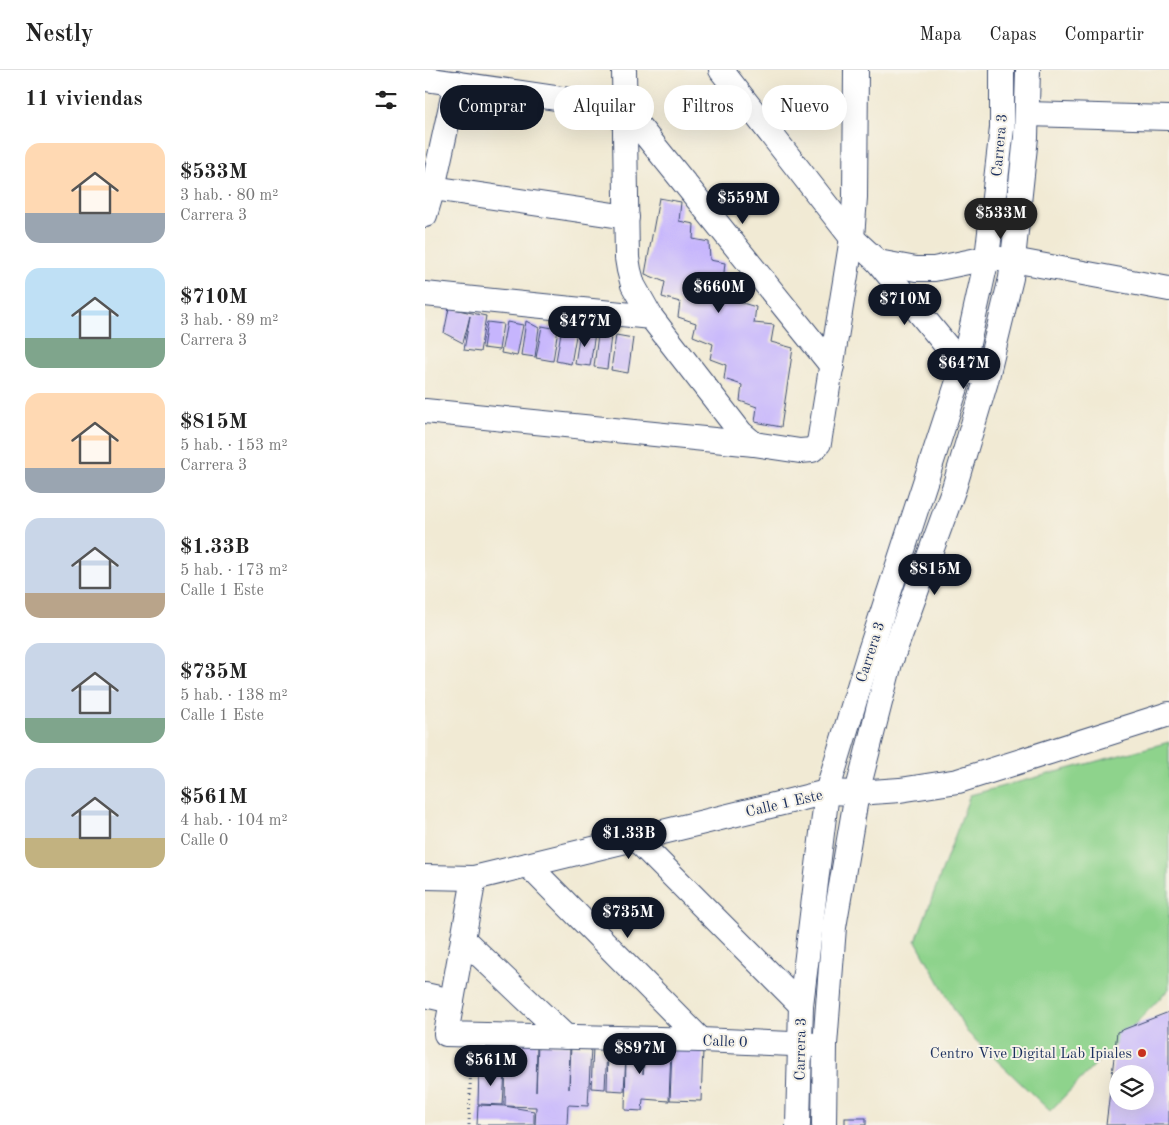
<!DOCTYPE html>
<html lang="es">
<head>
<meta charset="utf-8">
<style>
	:root { --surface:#fff; --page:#f2f2f2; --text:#222; --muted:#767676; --line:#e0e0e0; --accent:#111827 }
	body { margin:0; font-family:"Old Standard TT",serif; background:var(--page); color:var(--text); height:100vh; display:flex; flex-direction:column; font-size:19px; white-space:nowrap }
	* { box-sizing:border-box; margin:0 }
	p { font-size:16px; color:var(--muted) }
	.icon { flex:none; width:28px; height:28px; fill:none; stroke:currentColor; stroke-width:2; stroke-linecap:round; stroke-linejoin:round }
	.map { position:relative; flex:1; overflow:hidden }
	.details { display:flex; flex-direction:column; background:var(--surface); width:425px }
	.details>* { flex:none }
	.banner { position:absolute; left:15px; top:15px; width:475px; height:45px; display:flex; gap:10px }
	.fabs { position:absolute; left:684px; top:995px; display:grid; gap:10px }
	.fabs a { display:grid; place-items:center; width:45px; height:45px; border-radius:50%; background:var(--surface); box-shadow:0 5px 20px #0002; font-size:25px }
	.price { position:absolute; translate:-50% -42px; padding:0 11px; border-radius:18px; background:var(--accent); color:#fff; font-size:16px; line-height:32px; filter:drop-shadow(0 1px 2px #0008) }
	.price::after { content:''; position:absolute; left:50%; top:30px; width:15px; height:11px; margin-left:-8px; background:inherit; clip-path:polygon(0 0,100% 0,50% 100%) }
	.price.active { background:#222; color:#fff }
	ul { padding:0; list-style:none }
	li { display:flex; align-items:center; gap:15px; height:125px; padding:0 25px }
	li span { display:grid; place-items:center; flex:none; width:140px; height:100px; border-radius:15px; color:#555 }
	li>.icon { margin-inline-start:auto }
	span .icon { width:60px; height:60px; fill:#fffc; stroke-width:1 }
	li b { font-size:21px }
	h2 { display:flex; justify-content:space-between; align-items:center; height:60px; padding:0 25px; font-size:21px }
	.chip { padding:0 18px; border-radius:22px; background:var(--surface); box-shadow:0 5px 20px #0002; font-size:18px; line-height:45px }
	.chip.active { background:var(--accent); color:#fff }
	header { display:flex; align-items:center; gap:30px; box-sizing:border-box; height:70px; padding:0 25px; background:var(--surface); border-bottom:1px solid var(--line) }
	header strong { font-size:24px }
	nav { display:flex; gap:28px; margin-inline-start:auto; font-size:18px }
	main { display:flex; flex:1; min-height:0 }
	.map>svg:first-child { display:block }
	.green { fill:#8ed38c; stroke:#548175 }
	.building { fill:#c6b5fd; fill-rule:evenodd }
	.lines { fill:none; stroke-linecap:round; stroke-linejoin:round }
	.minor-casing { stroke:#3b4b70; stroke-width:26 }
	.path { stroke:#3b4b70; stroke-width:3; stroke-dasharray:1 4; stroke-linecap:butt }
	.minor { stroke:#fff; stroke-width:24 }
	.poi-dot { fill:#c8321e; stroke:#f7f3e8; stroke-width:2 }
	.labels { text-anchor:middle; stroke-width:4; stroke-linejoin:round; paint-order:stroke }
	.street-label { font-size:15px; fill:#1b2f5e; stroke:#f7f3e8 }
	.poi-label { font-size:15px; fill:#1b2f5e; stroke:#f7f3e8; text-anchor:end }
</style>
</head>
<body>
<header>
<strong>Nestly</strong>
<nav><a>Mapa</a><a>Capas</a><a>Compartir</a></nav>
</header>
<main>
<section class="details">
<h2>11 viviendas<svg class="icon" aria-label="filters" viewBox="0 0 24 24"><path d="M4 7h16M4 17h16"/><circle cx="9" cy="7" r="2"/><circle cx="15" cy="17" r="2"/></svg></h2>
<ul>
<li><span style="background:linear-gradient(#ffd9b3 70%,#9aa5b1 0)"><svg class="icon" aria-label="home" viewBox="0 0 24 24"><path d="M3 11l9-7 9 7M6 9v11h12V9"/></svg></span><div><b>$533M</b><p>3 hab. · 80 m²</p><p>Carrera 3</p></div></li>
<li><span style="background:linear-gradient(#bfe0f5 70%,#7fa58c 0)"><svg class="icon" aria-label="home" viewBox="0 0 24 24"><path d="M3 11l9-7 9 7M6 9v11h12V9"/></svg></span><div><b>$710M</b><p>3 hab. · 89 m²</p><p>Carrera 3</p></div></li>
<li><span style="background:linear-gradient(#ffd9b3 75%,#9aa5b1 0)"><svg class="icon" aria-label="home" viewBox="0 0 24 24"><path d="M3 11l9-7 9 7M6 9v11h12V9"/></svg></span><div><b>$815M</b><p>5 hab. · 153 m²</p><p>Carrera 3</p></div></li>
<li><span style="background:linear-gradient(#c9d6e8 75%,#b9a48a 0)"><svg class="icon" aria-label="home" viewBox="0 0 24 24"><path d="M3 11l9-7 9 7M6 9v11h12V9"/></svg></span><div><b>$1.33B</b><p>5 hab. · 173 m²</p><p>Calle 1 Este</p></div></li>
<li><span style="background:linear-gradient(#c9d6e8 75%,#7fa58c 0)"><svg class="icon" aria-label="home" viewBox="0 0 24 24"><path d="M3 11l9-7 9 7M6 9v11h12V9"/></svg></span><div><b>$735M</b><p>5 hab. · 138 m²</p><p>Calle 1 Este</p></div></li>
<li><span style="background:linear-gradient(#c9d6e8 70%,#c2b280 0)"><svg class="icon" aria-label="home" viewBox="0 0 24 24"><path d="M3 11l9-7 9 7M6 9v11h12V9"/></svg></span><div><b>$561M</b><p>4 hab. · 104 m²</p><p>Calle 0</p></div></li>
</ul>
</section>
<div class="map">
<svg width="744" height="1055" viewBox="0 0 744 1055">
	<rect width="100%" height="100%" fill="#f7f3e8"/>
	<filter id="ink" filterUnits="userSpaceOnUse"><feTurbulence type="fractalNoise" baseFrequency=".02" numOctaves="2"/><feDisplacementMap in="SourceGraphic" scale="10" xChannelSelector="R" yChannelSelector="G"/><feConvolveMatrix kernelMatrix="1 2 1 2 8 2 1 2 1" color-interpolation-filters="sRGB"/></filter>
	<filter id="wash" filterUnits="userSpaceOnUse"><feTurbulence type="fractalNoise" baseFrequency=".0096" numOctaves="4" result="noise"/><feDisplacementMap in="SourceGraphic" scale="20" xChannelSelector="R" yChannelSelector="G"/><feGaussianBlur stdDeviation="1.12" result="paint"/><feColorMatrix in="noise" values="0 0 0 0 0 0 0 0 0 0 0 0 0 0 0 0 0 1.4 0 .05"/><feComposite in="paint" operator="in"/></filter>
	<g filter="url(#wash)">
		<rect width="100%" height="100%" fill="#f1ead4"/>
		<polygon class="green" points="744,672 744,919 625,1041 542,962 491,871 545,725"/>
		<g id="blocks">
			<g class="building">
				<polygon points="234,128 256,132 254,151 269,154 268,169 284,172 285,190 300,193 298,212 316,215 314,232 331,237 329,253 349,255 346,272 368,278 356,357 330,352 332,337 315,331 317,315 299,309 301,295 285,289 288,274 268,266 271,253 253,247 255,232 237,227 240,212 220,204"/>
				<polygon points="24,238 61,246 55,282 39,280 45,246 38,273 19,263"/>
				<polygon points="101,251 114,258 110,287 96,285"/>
				<polygon points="62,252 78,254 74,280 58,278"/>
				<polygon points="82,252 98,255 92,286 76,283"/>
				<polygon points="117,256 133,259 128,291 111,288"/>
				<polygon points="137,257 152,260 146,294 131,291"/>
				<polygon points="155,261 170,263 165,296 150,294"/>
				<polygon points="173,264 186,266 182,299 169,297"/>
				<polygon points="191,265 208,268 203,303 186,300"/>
				<path d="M744,942V1055H681L692,962ZM692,1004H720V1031H692Z"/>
				<polygon points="55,970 79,970 79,998 54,998"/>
				<polygon points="81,972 112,973 111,1022 113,974 145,975 144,1019 146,976 166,977 163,1036 143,1035 142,1055 110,1055 111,1037 80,1036"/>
				<polygon points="168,978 182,979 180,1019 166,1018"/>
				<polygon points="201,978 219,978 218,1004 220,978 246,979 244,1031 218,1029 217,1041 200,1040 201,987 199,1021 182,1020 183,979 201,980"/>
				<polygon points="247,979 278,980 276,1031 245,1030"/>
				<polygon points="54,999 80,1000 78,1035 53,1034"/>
				<polygon points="53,1035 80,1036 109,1041 109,1055 52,1055"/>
				<rect x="420" y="1048" width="21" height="7"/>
			</g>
		</g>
	</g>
	<g filter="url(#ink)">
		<use href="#blocks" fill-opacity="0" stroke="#3b4b70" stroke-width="1"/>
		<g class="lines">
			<g class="minor-casing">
				<g id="minor">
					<polyline points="199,0 202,188 204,200 208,215 226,247 316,363 329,374"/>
					<polyline points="296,0 427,168 453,192 538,296 547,302"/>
					<polyline points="0,9 199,38 407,296"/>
					<polyline points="602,44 744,48"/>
					<polyline points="8,118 202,147"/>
					<polyline points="0,145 8,118 31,13"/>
					<polyline points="453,192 491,199 509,199 562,188 588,190 744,219"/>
					<polyline points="0,224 226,247"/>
					<polyline points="0,341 329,374 375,381 387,380 394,373 427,168 430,127 431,0"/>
					<polyline points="211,769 376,935"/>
					<polyline points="103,795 276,970"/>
					<polyline points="0,807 49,808 402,722 432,723 475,720 533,711 744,644"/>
					<polyline points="49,808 21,964 276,970 391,975"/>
					<polyline points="38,869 141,967"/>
					<polyline points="0,925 27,931"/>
					<polyline points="373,1055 376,935 402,722 443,587 538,296 562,188 577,58 577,0"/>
					<polyline points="399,1055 400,975 409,857 432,723 465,593 529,418 561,311 586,208 601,67 603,0"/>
				</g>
			</g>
			<polyline class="path" points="44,1055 46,986"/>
			<use href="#minor" class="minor"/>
		</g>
	</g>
	<circle class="poi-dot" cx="717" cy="983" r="5"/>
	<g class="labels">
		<g class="street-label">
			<text transform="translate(574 75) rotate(-85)" y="5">Carrera 3</text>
			<text transform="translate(445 582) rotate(-72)" y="5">Carrera 3</text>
			<text transform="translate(359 733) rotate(-13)" y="5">Calle 1 Este</text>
			<text transform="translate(300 971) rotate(2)" y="5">Calle 0</text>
			<text transform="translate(375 979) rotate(-89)" y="5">Carrera 3</text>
		</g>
		<g class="poi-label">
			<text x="707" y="988">Centro Vive Digital Lab Ipiales</text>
		</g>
	</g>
</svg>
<div class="fabs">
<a><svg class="icon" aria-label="layers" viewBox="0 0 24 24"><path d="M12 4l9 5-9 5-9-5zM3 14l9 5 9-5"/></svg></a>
</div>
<b class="price" style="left:318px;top:155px">$559M</b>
<b class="price active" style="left:576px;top:170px">$533M</b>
<b class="price" style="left:294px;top:244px">$660M</b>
<b class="price" style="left:480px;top:256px">$710M</b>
<b class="price" style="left:160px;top:278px">$477M</b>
<b class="price" style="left:539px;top:320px">$647M</b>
<b class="price" style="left:510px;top:526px">$815M</b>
<b class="price" style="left:204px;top:790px">$1.33B</b>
<b class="price" style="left:203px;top:869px">$735M</b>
<b class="price" style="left:215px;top:1005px">$897M</b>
<b class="price" style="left:66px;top:1017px">$561M</b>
<div class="banner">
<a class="chip active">Comprar</a>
<a class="chip">Alquilar</a>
<a class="chip">Filtros</a>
<a class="chip">Nuevo</a>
</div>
</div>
</main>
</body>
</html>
